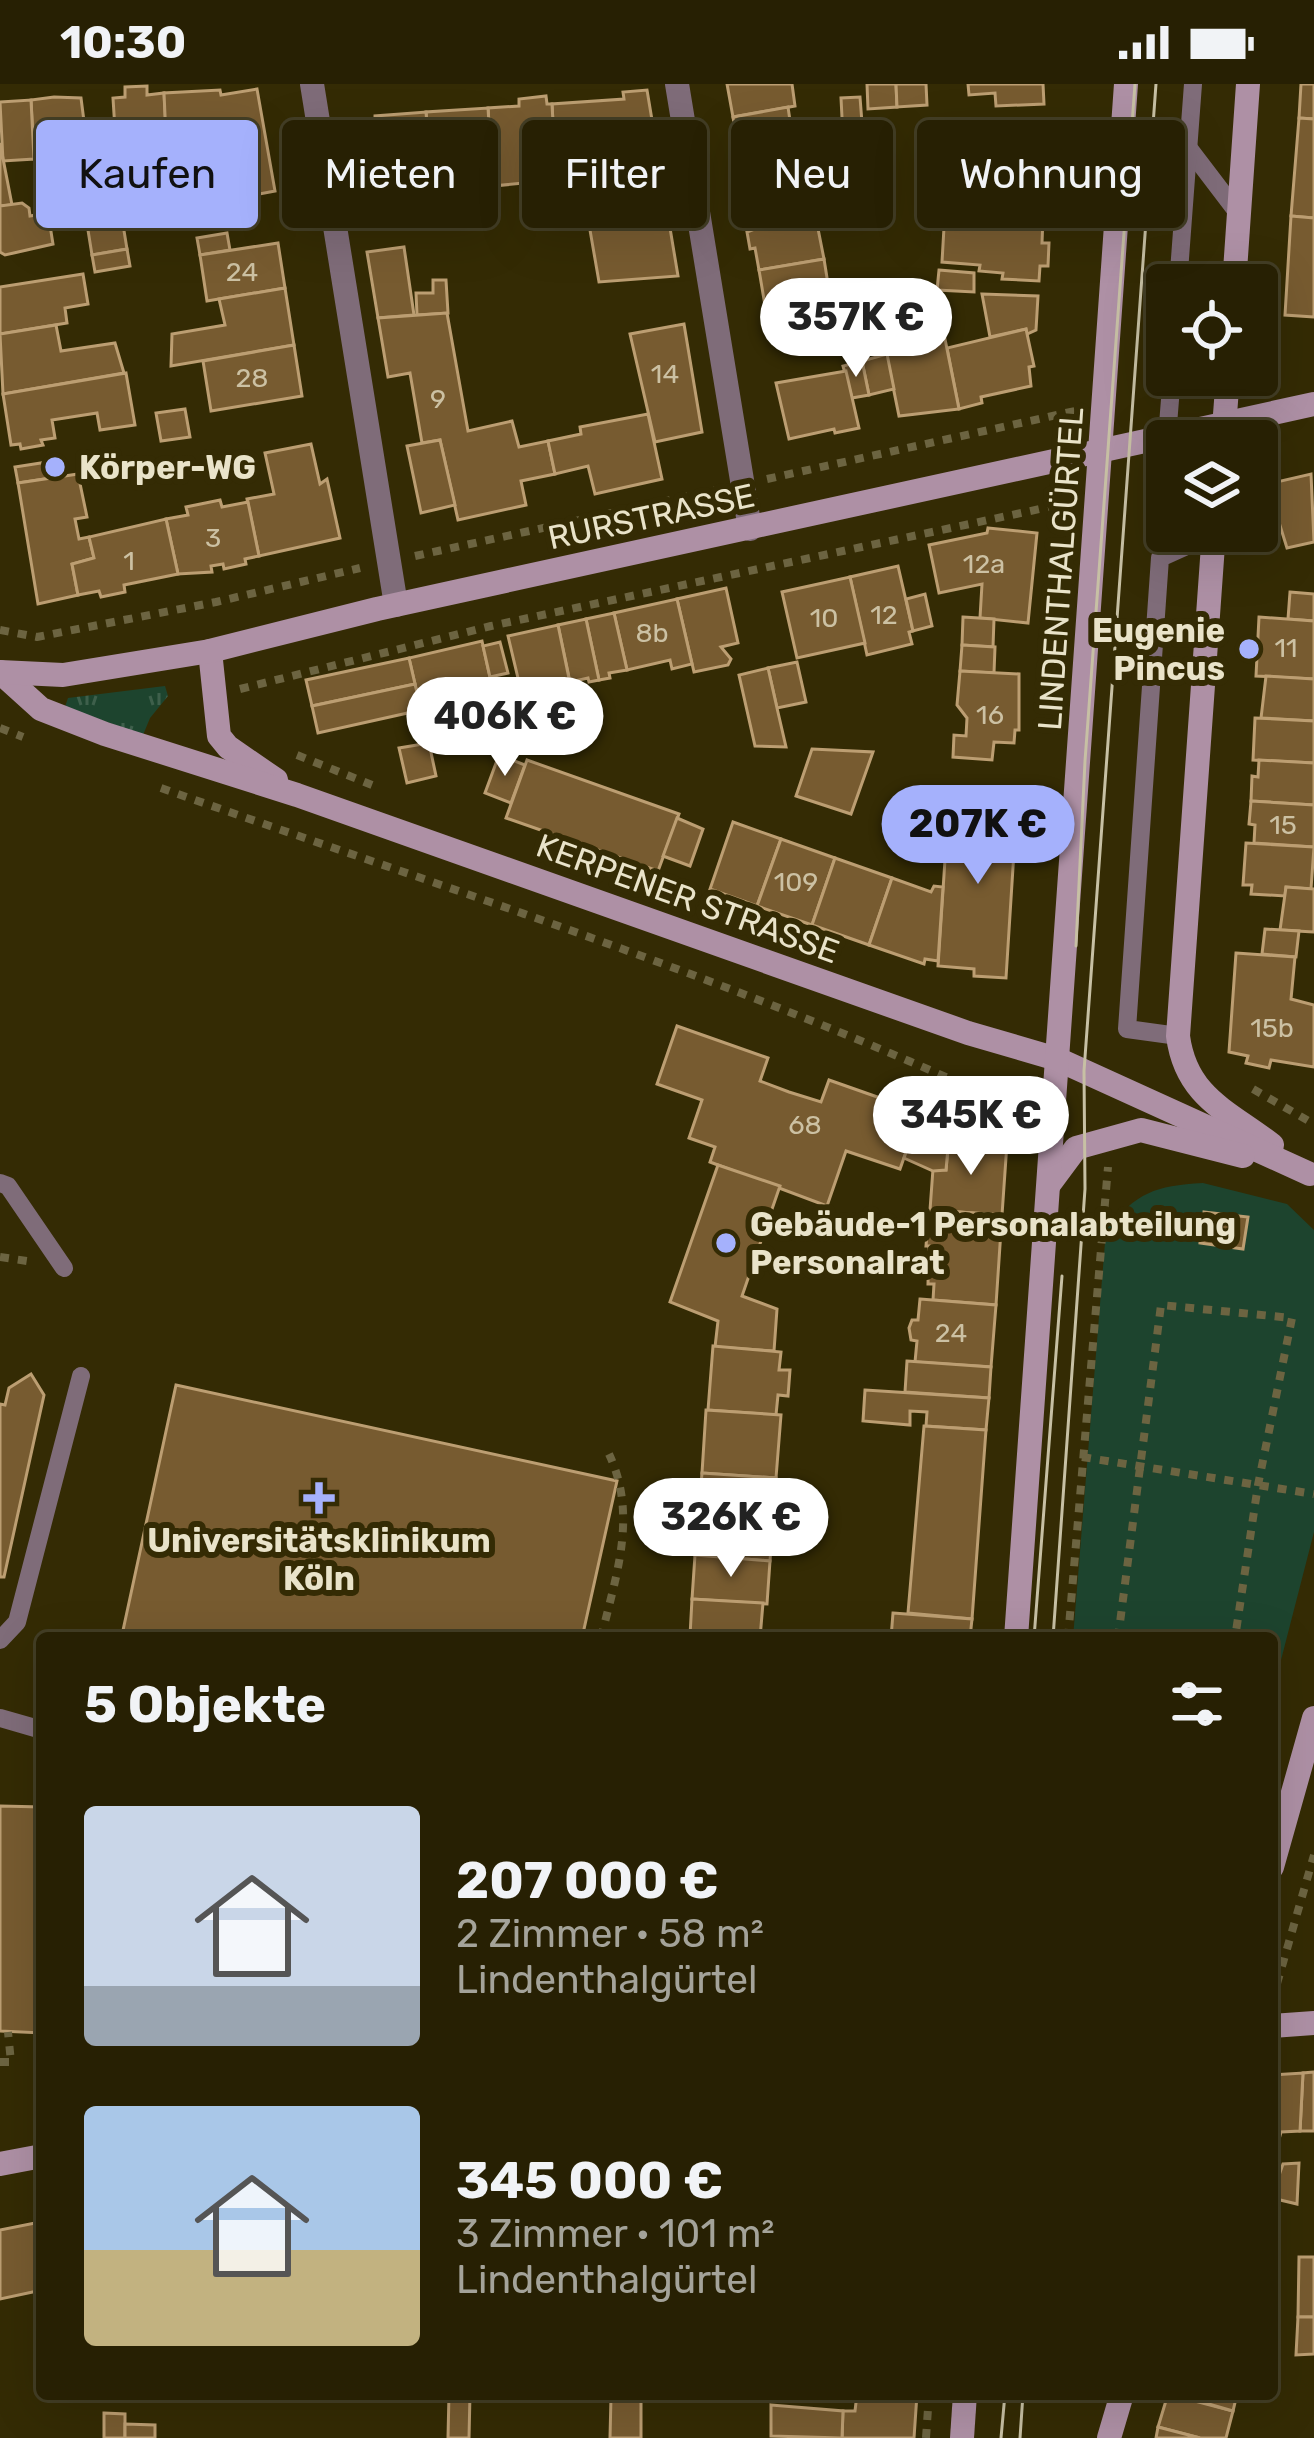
<!DOCTYPE html>
<html lang="de">
<head>
<meta charset="utf-8">
<style>
	:root { --surface:#272003; --page:#2f280d; --text:#f1f3f6; --muted:#a4a39a; --line:#433e25; --accent:#a5b1fc }
	body { margin:0; font-family:Rubik,sans-serif; background:var(--page); color:var(--text); height:100vh; display:flex; flex-direction:column; font-size:45px; white-space:nowrap }
	* { box-sizing:border-box; margin:0 }
	p { font-size:39px; color:var(--muted) }
	.icon { flex:none; width:66px; height:66px; fill:none; stroke:currentColor; stroke-width:2; stroke-linecap:round; stroke-linejoin:round }
	.map { position:relative; flex:1; overflow:hidden }
	.drawer { position:absolute; left:36px; top:1548px; width:1242px; height:768px; display:flex; flex-direction:column; background:var(--surface); border-radius:12px; box-shadow:0 12px 48px #0002,0 0 0 3px var(--line) }
	.drawer>* { flex:none }
	.top-card { position:absolute; left:36px; top:36px; width:1242px; height:108px; display:flex; gap:24px }
	.controls { position:absolute; left:1146px; top:180px; display:grid; gap:24px }
	.controls a { display:grid; place-items:center; width:132px; height:132px; border-radius:12px; background:var(--surface); box-shadow:0 12px 48px #0002,0 0 0 3px var(--line); font-size:60px }
	.price { position:absolute; translate:-50% -102px; padding:0 27px; border-radius:42px; background:#fff; color:#222; font-size:39px; line-height:78px; filter:drop-shadow(0 3px 6px #0008) }
	.price::after { content:''; position:absolute; left:50%; top:72px; width:36px; height:27px; margin-left:-18px; background:inherit; clip-path:polygon(0 0,100% 0,50% 100%) }
	.price.on { background:var(--accent); color:#111 }
	ul { padding:0; list-style:none }
	li { display:flex; align-items:center; gap:36px; height:300px; padding:0 48px }
	li span { display:grid; place-items:center; flex:none; width:336px; height:240px; border-radius:12px; color:#555 }
	li>.icon { margin-inline-start:auto }
	span .icon { width:144px; height:144px; fill:#fffc; stroke-width:1 }
	li b { font-size:51px }
	h2 { display:flex; justify-content:space-between; align-items:center; height:144px; padding:0 48px; font-size:51px }
	.pill { padding:0 42px; border-radius:12px; background:var(--surface); box-shadow:0 12px 48px #0002,0 0 0 3px var(--line); font-size:42px; line-height:108px }
	.pill.on { background:var(--accent); color:#111 }
	.status { display:flex; justify-content:space-between; align-items:center; height:84px; padding:0 60px; background:var(--surface); direction:ltr }
	.status svg { height:33px; fill:currentColor }
	.map>svg:first-child { display:block }
	.grass { fill:url(#grass-tufts) }
	.park { fill:#1d442e }
	.building { fill:#775b30; stroke:#bc9e72; stroke-width:3 }
	.lines { fill:none; stroke-linecap:round; stroke-linejoin:round }
	.path { stroke:#6c6441; stroke-width:8; stroke-dasharray:9 9; stroke-linecap:butt }
	.lane { stroke:#7f6c79; stroke-width:18 }
	.street { stroke:#7f6c79; stroke-width:24 }
	.secondary { stroke:#ae90a5; stroke-width:24 }
	.tram { stroke:#c7c0a4; stroke-width:3 }
	.poi-dot { fill:#a5b1fc; stroke:#342b04; stroke-width:4.5 }
	.labels { text-anchor:middle; stroke-width:12; stroke-linejoin:round; paint-order:stroke }
	.number-label { font-size:27px; fill:#ccc1a3 }
	.poi-label { font-size:33px; font-weight:bold; fill:#e9e3c9; stroke:#342b04; text-anchor:start }
	.street-label { font-size:33px; fill:#e9e3c9; stroke:#342b04 }
</style>
</head>
<body>
<div class="status"><b>10:30</b><svg viewBox="0 0 49 12"><path d="M0 12V9h3v3zM5 12V6h3v6zM10 12V3h3v9zM15 12V0h3v12zM26 1h20v11H26zM47 4h2v5h-2z"/></svg></div>
<div class="map">
<svg width="1314" height="2354" viewBox="0 0 1314 2354">
	<defs>
		<pattern id="grass-tufts" width="24" height="20" patternUnits="userSpaceOnUse" patternTransform="scale(3)"><rect width="24" height="20" fill="#1d442e"/><path d="M3 7l-1-3M5 7V3M7 7l1-3M15 17l-1-3M17 17v-4M19 17l1-3" fill="none" stroke="#3e5f4b"/></pattern>
	</defs>
	<rect width="100%" height="100%" fill="#342b04"/>
	<polygon class="grass" points="165,602 168,612 150,634 143,651 65,623 68,614"/>
	<path class="park" d="M1203,1099L1287,1120L1314,1146V1448L1272,1611V1554H1073L1106,1146C1138,1108 1154,1102 1203,1099Z"/>
	<g class="building">
		<polygon points="727,0 792,0 795,22 733,33"/>
		<polygon points="867,0 896,0 897,23 868,25"/>
		<polygon points="896,0 926,0 927,21 897,23"/>
		<polygon points="968,0 1043,0 1044,20 996,22 995,9 969,11"/>
		<polygon points="1301,0 1314,0 1314,35 1299,34"/>
		<polygon points="147,2 147,11 164,9 168,81 151,82 151,91 118,93 113,14 125,13 125,3"/>
		<polygon points="257,5 275,107 206,120 197,71 167,76 164,9 220,6 221,11"/>
		<polygon points="647,6 660,84 556,96 552,20 624,15 623,8"/>
		<polygon points="546,12 547,20 552,20 556,96 493,102 488,24 519,22 519,15"/>
		<polygon points="54,13 81,14 85,45 83,72 34,75 31,16"/>
		<polygon points="860,13 863,52 843,53 841,14"/>
		<polygon points="31,16 34,75 3,77 0,18"/>
		<polygon points="788,23 792,50 800,49 804,74 742,84 741,78 736,78 733,59 737,58 733,33"/>
		<polygon points="488,24 493,102 432,106 426,28"/>
		<polygon points="426,28 432,106 413,108 414,133 381,136 378,84 374,83 375,32"/>
		<polygon points="1299,34 1314,35 1314,134 1291,132"/>
		<polygon points="0,59 12,121 0,122"/>
		<polygon points="100,69 103,107 84,109 83,70"/>
		<polygon points="986,73 1054,86 1052,106 1045,106 1043,133 945,126 948,76 986,78"/>
		<polygon points="804,74 824,175 759,186 755,164 750,165 747,148 752,146 741,108 746,107 742,84"/>
		<polygon points="660,84 678,192 599,198 581,94"/>
		<polygon points="118,110 127,165 92,171 83,115"/>
		<polygon points="22,119 29,124 30,132 48,129 53,160 5,171 0,168 0,122"/>
		<polygon points="945,126 1043,133 1042,159 1049,159 1048,182 1040,182 1039,197 1002,195 1003,189 979,187 980,181 942,178"/>
		<polygon points="1291,132 1314,134 1314,233 1285,231"/>
		<polygon points="227,149 230,166 200,171 197,154"/>
		<polygon points="278,159 285,204 207,217 200,171"/>
		<polygon points="404,163 414,231 378,234 367,168"/>
		<polygon points="127,165 130,182 95,188 92,171"/>
		<polygon points="824,175 828,200 836,199 839,218 830,219 831,228 768,239 759,186"/>
		<polygon points="939,186 974,189 974,208 937,206"/>
		<polygon points="83,190 88,220 65,224 67,239 0,250 0,203"/>
		<polygon points="433,196 446,196 448,229 417,231 416,209 433,209"/>
		<polygon points="285,204 294,261 171,282 172,250 225,241 219,215"/>
		<polygon points="982,210 1038,212 1036,246 1027,250 1026,245 990,253"/>
		<polygon points="447,229 468,347 512,337 519,363 548,357 555,390 521,397 526,421 458,436 440,356 422,359 410,289 388,293 378,234"/>
		<polygon points="684,240 702,348 655,358 630,250"/>
		<polygon points="56,241 61,267 115,259 124,289 3,310 0,250"/>
		<polygon points="1026,245 1034,282 1029,283 1031,302 981,313 982,319 959,325 947,264"/>
		<polygon points="945,255 959,325 899,332 886,268"/>
		<polygon points="294,261 302,312 211,327 203,277"/>
		<polygon points="887,270 894,305 869,311 862,277"/>
		<polygon points="862,277 869,311 852,314 843,282"/>
		<polygon points="846,287 859,344 835,349 834,345 789,355 776,299"/>
		<polygon points="126,289 135,341 100,346 97,329 52,336 55,354 41,356 43,361 21,365 20,360 11,361 3,310"/>
		<polygon points="185,325 190,353 161,357 156,329"/>
		<polygon points="648,330 662,395 595,410 588,382 555,390 548,357 581,350 580,343"/>
		<polygon points="440,356 455,421 421,429 407,362"/>
		<polygon points="311,360 320,400 327,395 340,454 259,472 247,415 274,410 265,369"/>
		<polygon points="60,376 64,392 18,399 15,383"/>
		<polygon points="78,390 87,433 75,435 79,455 89,453 94,474 72,480 78,511 38,520 18,399"/>
		<polygon points="1311,390 1314,458 1287,464 1273,419 1276,416 1272,399"/>
		<polygon points="220,416 222,423 248,418 259,472 245,475 246,480 224,485 223,480 211,482 212,488 178,490 166,435 188,431 186,423"/>
		<polygon points="166,435 178,490 124,501 125,508 101,513 99,507 78,511 72,480 94,474 89,453"/>
		<polygon points="988,444 1037,449 1028,539 980,534 982,500 939,509 929,461 987,449"/>
		<polygon points="898,482 913,547 909,548 912,560 867,571 850,493"/>
		<polygon points="850,493 865,559 797,574 782,508"/>
		<polygon points="726,504 738,559 721,563 731,575 728,581 694,588 677,515"/>
		<polygon points="1290,508 1314,510 1314,537 1288,535"/>
		<polygon points="925,510 932,542 913,547 906,515"/>
		<polygon points="677,515 692,580 672,585 670,576 627,586 614,529"/>
		<polygon points="614,529 627,586 609,589 610,594 599,596 586,535"/>
		<polygon points="963,533 994,535 993,563 962,561"/>
		<polygon points="1259,533 1314,537 1314,595 1256,592"/>
		<polygon points="586,535 599,596 589,598 588,594 570,598 558,541"/>
		<polygon points="558,541 572,609 548,614 546,606 522,611 508,552"/>
		<polygon points="482,557 494,612 478,616 481,632 439,640 435,624 421,626 409,574"/>
		<polygon points="500,558 508,589 490,593 483,562"/>
		<polygon points="962,561 995,563 994,589 960,587"/>
		<polygon points="409,574 415,600 312,622 306,596"/>
		<polygon points="797,578 806,618 777,624 768,584"/>
		<polygon points="768,584 777,624 786,663 755,662 739,591"/>
		<polygon points="960,587 1019,590 1019,646 1015,646 1014,659 994,658 992,676 953,673 954,651 966,652 967,634 957,621"/>
		<polygon points="1266,592 1314,595 1314,637 1261,634"/>
		<polygon points="415,600 421,626 318,649 312,622"/>
		<polygon points="1255,634 1314,637 1314,679 1253,676"/>
		<polygon points="429,659 436,692 407,699 399,664"/>
		<polygon points="812,665 873,668 851,730 796,712"/>
		<polygon points="499,671 525,681 511,719 485,709"/>
		<polygon points="527,676 679,730 658,787 506,734"/>
		<polygon points="1259,676 1314,679 1314,721 1251,717 1252,692 1258,693"/>
		<polygon points="949,715 1017,720 1006,894 974,892 974,885 938,882"/>
		<polygon points="1251,717 1314,721 1314,763 1254,759 1255,741 1249,740"/>
		<polygon points="677,734 703,745 690,782 663,772"/>
		<polygon points="733,738 781,755 757,822 710,805"/>
		<polygon points="781,755 835,774 812,841 757,822"/>
		<polygon points="1246,759 1314,763 1311,805 1286,803 1285,812 1251,810 1252,801 1243,801"/>
		<polygon points="835,774 892,794 869,861 812,841"/>
		<polygon points="892,794 931,808 934,802 943,803 938,877 925,875 924,880 869,861"/>
		<polygon points="1286,803 1314,805 1314,848 1280,846"/>
		<polygon points="1265,845 1299,847 1296,873 1262,870"/>
		<polygon points="1236,869 1295,873 1291,915 1314,921 1314,983 1271,976 1269,984 1246,979 1248,972 1229,968"/>
		<polygon points="677,942 768,974 760,997 789,1008 821,1018 829,996 920,1028 900,1085 846,1067 827,1122 710,1078 715,1063 689,1054 702,1016 657,1000"/>
		<polygon points="949,1053 1007,1059 1002,1131 930,1126 933,1085 946,1086"/>
		<polygon points="911,1054 948,1064 946,1086 933,1087 904,1074"/>
		<polygon points="718,1081 780,1102 742,1212 777,1225 774,1267 715,1263 718,1237 670,1218"/>
		<polygon points="929,1126 1002,1131 996,1221 933,1216 934,1200 928,1200 929,1162 926,1162"/>
		<polygon points="1204,1128 1248,1133 1243,1165 1200,1159"/>
		<polygon points="920,1215 996,1221 991,1283 915,1278 917,1257 911,1256 909,1244 912,1236 918,1236"/>
		<polygon points="713,1262 781,1268 779,1286 790,1286 788,1312 778,1311 776,1331 708,1326"/>
		<polygon points="907,1277 991,1283 989,1314 905,1308"/>
		<polygon points="31,1290 44,1311 4,1493 0,1493 0,1320 5,1321 9,1304"/>
		<polygon points="176,1301 617,1397 582,1554 122,1551"/>
		<polygon points="865,1306 989,1314 986,1346 926,1342 927,1328 910,1327 910,1341 863,1337"/>
		<polygon points="706,1326 781,1331 776,1394 702,1389"/>
		<polygon points="924,1342 986,1346 972,1535 908,1529"/>
		<polygon points="702,1389 776,1394 770,1477 695,1471"/>
		<polygon points="695,1471 770,1477 767,1520 692,1515"/>
		<polygon points="692,1515 763,1519 760,1554 683,1554 690,1552"/>
		<polygon points="893,1529 972,1535 970,1554 891,1554"/>
		<polygon points="0,1722 42,1723 42,1949 0,1947"/>
		<polygon points="1314,1988 1314,2047 1300,2047 1303,1989"/>
		<polygon points="1303,1989 1300,2047 1281,2048 1272,2081 1272,1991"/>
		<polygon points="1299,2079 1297,2120 1272,2114 1272,2096 1277,2097 1283,2080"/>
		<polygon points="35,2139 42,2176 42,2206 0,2215 0,2146"/>
		<polygon points="1299,2173 1314,2173 1314,2233 1298,2233"/>
		<polygon points="1298,2233 1314,2233 1314,2270 1296,2271"/>
		<polygon points="449,2310 470,2310 469,2354 448,2354"/>
		<polygon points="857,2310 917,2310 914,2354 842,2354 843,2327 855,2327"/>
		<polygon points="1168,2310 1233,2327 1226,2354 1200,2354 1158,2343"/>
		<polygon points="1174,2310 1237,2310 1233,2327"/>
		<polygon points="611,2313 641,2314 641,2354 610,2354"/>
		<polygon points="771,2321 843,2327 842,2354 771,2352"/>
		<polygon points="104,2329 125,2330 125,2354 104,2354"/>
		<polygon points="125,2340 155,2341 155,2354 125,2354"/>
		<polygon points="1158,2343 1200,2354 1156,2354"/>
	</g>
	<g class="lines">
		<g class="path">
			<polyline points="767,395 1075,327"/>
			<polyline points="415,472 717,406"/>
			<polyline points="0,546 37,553 216,518 360,484"/>
			<polyline points="240,605 491,542 1068,419"/>
			<polyline points="0,644 23,653"/>
			<polyline points="297,671 372,701"/>
			<path d="M161,704C450,806 745,898 1023,1028"/>
			<polyline points="1253,1005 1314,1040"/>
			<polyline points="0,1173 27,1177"/>
			<polyline points="1082,1373 1314,1410"/>
			<path d="M601,1554C616,1491 638,1432 609,1370"/>
			<polyline points="1068,1554 1108,1083"/>
			<polyline points="1118,1554 1161,1221 1292,1234 1258,1401 1235,1554"/>
			<polyline points="1272,1917 1314,1771"/>
			<polyline points="0,1978 11,1978 8,1948"/>
			<polyline points="926,2354 929,2310"/>
		</g>
		<g class="lane">
			<polyline points="1187,62 1238,129"/>
			<polyline points="1178,201 1193,0"/>
			<polyline points="1167,353 1172,291"/>
			<polyline points="1178,952 1127,945 1160,474 1213,450"/>
			<polyline points="0,1099 8,1102 64,1184"/>
			<polyline points="0,1556 17,1538 81,1292"/>
			<polyline points="0,1634 42,1646"/>
		</g>
		<g class="street">
			<polyline points="312,0 396,521"/>
			<polyline points="677,0 750,445"/>
		</g>
		<g class="secondary">
			<polyline points="1234,201 1248,0"/>
			<polyline points="1223,357 1228,291"/>
			<path d="M1214,447L1178,952C1186,1013 1228,1027 1272,1061"/>
			<polyline points="210,567 219,652 228,663 276,696"/>
			<polyline points="0,588 41,625 105,650 297,711 968,949 1057,975 1310,1090"/>
			<polyline points="0,588 63,591 210,567 377,525 1314,320"/>
			<polyline points="1050,1099 1076,1064 1141,1046 1243,1072"/>
			<polyline points="1016,1554 1126,0"/>
			<polyline points="1272,1783 1314,1634"/>
			<polyline points="1272,1942 1314,1939"/>
			<polyline points="0,2080 42,2072"/>
			<polyline points="962,2354 965,2310"/>
			<polyline points="1109,2354 1122,2310"/>
		</g>
		<g class="tram">
			<polyline points="1076,862 1085,677 1135,0"/>
			<polyline points="1034,1554 1062,1192"/>
			<polyline points="1053,1554 1085,1105 1084,987 1156,0"/>
			<polyline points="1001,2354 1005,2310"/>
			<polyline points="1020,2354 1023,2310"/>
		</g>
	</g>
	<g class="poi-dot">
		<circle cx="55" cy="383" r="12"/>
		<circle cx="1249" cy="565" r="12"/>
		<circle cx="726" cy="1159" r="12"/>
		<path d="M313 1396h12v12h12v12h-12v12h-12v-12h-12v-12h12z"/>
	</g>
	<g class="labels">
		<g class="number-label">
			<text x="242" y="197">24</text>
			<text x="665" y="299">14</text>
			<text x="252" y="303">28</text>
			<text x="438" y="324">9</text>
			<text x="213" y="463">3</text>
			<text x="129" y="486">1</text>
			<text x="984" y="489">12a</text>
			<text x="884" y="540">12</text>
			<text x="824" y="543">10</text>
			<text x="652" y="558">8b</text>
			<text x="1286" y="573">11</text>
			<text x="990" y="640">16</text>
			<text x="1283" y="750">15</text>
			<text x="796" y="807">109</text>
			<text x="1272" y="953">15b</text>
			<text x="805" y="1050">68</text>
			<text x="951" y="1258">24</text>
		</g>
		<g class="poi-label">
			<text x="79" y="395">Körper-WG</text>
			<text x="1225" y="558" text-anchor="end">Eugenie<tspan x="1225" dy="38">Pincus</tspan></text>
			<text x="750" y="1152">Gebäude-1 Personalabteilung<tspan x="750" dy="38">Personalrat</tspan></text>
			<text x="319" y="1468" text-anchor="middle">Universitätsklinikum<tspan x="319" dy="38">Köln</tspan></text>
		</g>
		<g class="street-label">
			<text transform="translate(651 432) rotate(-12)" y="12">RURSTRASSE</text>
			<text transform="translate(1060 485) rotate(-86)" y="12">LINDENTHALGÜRTEL</text>
			<text transform="translate(688 814) rotate(20)" y="12">KERPENER STRASSE</text>
		</g>
	</g>
</svg>
<div class="controls">
<a><svg class="icon" aria-label="locate" viewBox="0 0 24 24"><circle cx="12" cy="12" r="6"/><path d="M12 2v4M12 18v4M2 12h4M18 12h4"/></svg></a>
<a><svg class="icon" aria-label="layers" viewBox="0 0 24 24"><path d="M12 4l9 5-9 5-9-5zM3 14l9 5 9-5"/></svg></a>
</div>
<b class="price" style="left:856px;top:296px">357K €</b>
<b class="price" style="left:505px;top:695px">406K €</b>
<b class="price on" style="left:978px;top:803px">207K €</b>
<b class="price" style="left:971px;top:1094px">345K €</b>
<b class="price" style="left:731px;top:1496px">326K €</b>
<div class="top-card">
<a class="pill on">Kaufen</a>
<a class="pill">Mieten</a>
<a class="pill">Filter</a>
<a class="pill">Neu</a>
<a class="pill">Wohnung</a>
</div>
<section class="drawer">
<h2>5 Objekte<svg class="icon" aria-label="filters" viewBox="0 0 24 24"><path d="M4 7h16M4 17h16"/><circle cx="9" cy="7" r="2"/><circle cx="15" cy="17" r="2"/></svg></h2>
<ul>
<li><span style="background:linear-gradient(#c9d6e8 75%,#9aa5b1 0)"><svg class="icon" aria-label="home" viewBox="0 0 24 24"><path d="M3 11l9-7 9 7M6 9v11h12V9"/></svg></span><div><b>207 000 €</b><p>2 Zimmer · 58 m²</p><p>Lindenthalgürtel</p></div></li>
<li><span style="background:linear-gradient(#a9c7e8 60%,#c2b280 0)"><svg class="icon" aria-label="home" viewBox="0 0 24 24"><path d="M3 11l9-7 9 7M6 9v11h12V9"/></svg></span><div><b>345 000 €</b><p>3 Zimmer · 101 m²</p><p>Lindenthalgürtel</p></div></li>
</ul>
</section>
</div>
</body>
</html>
